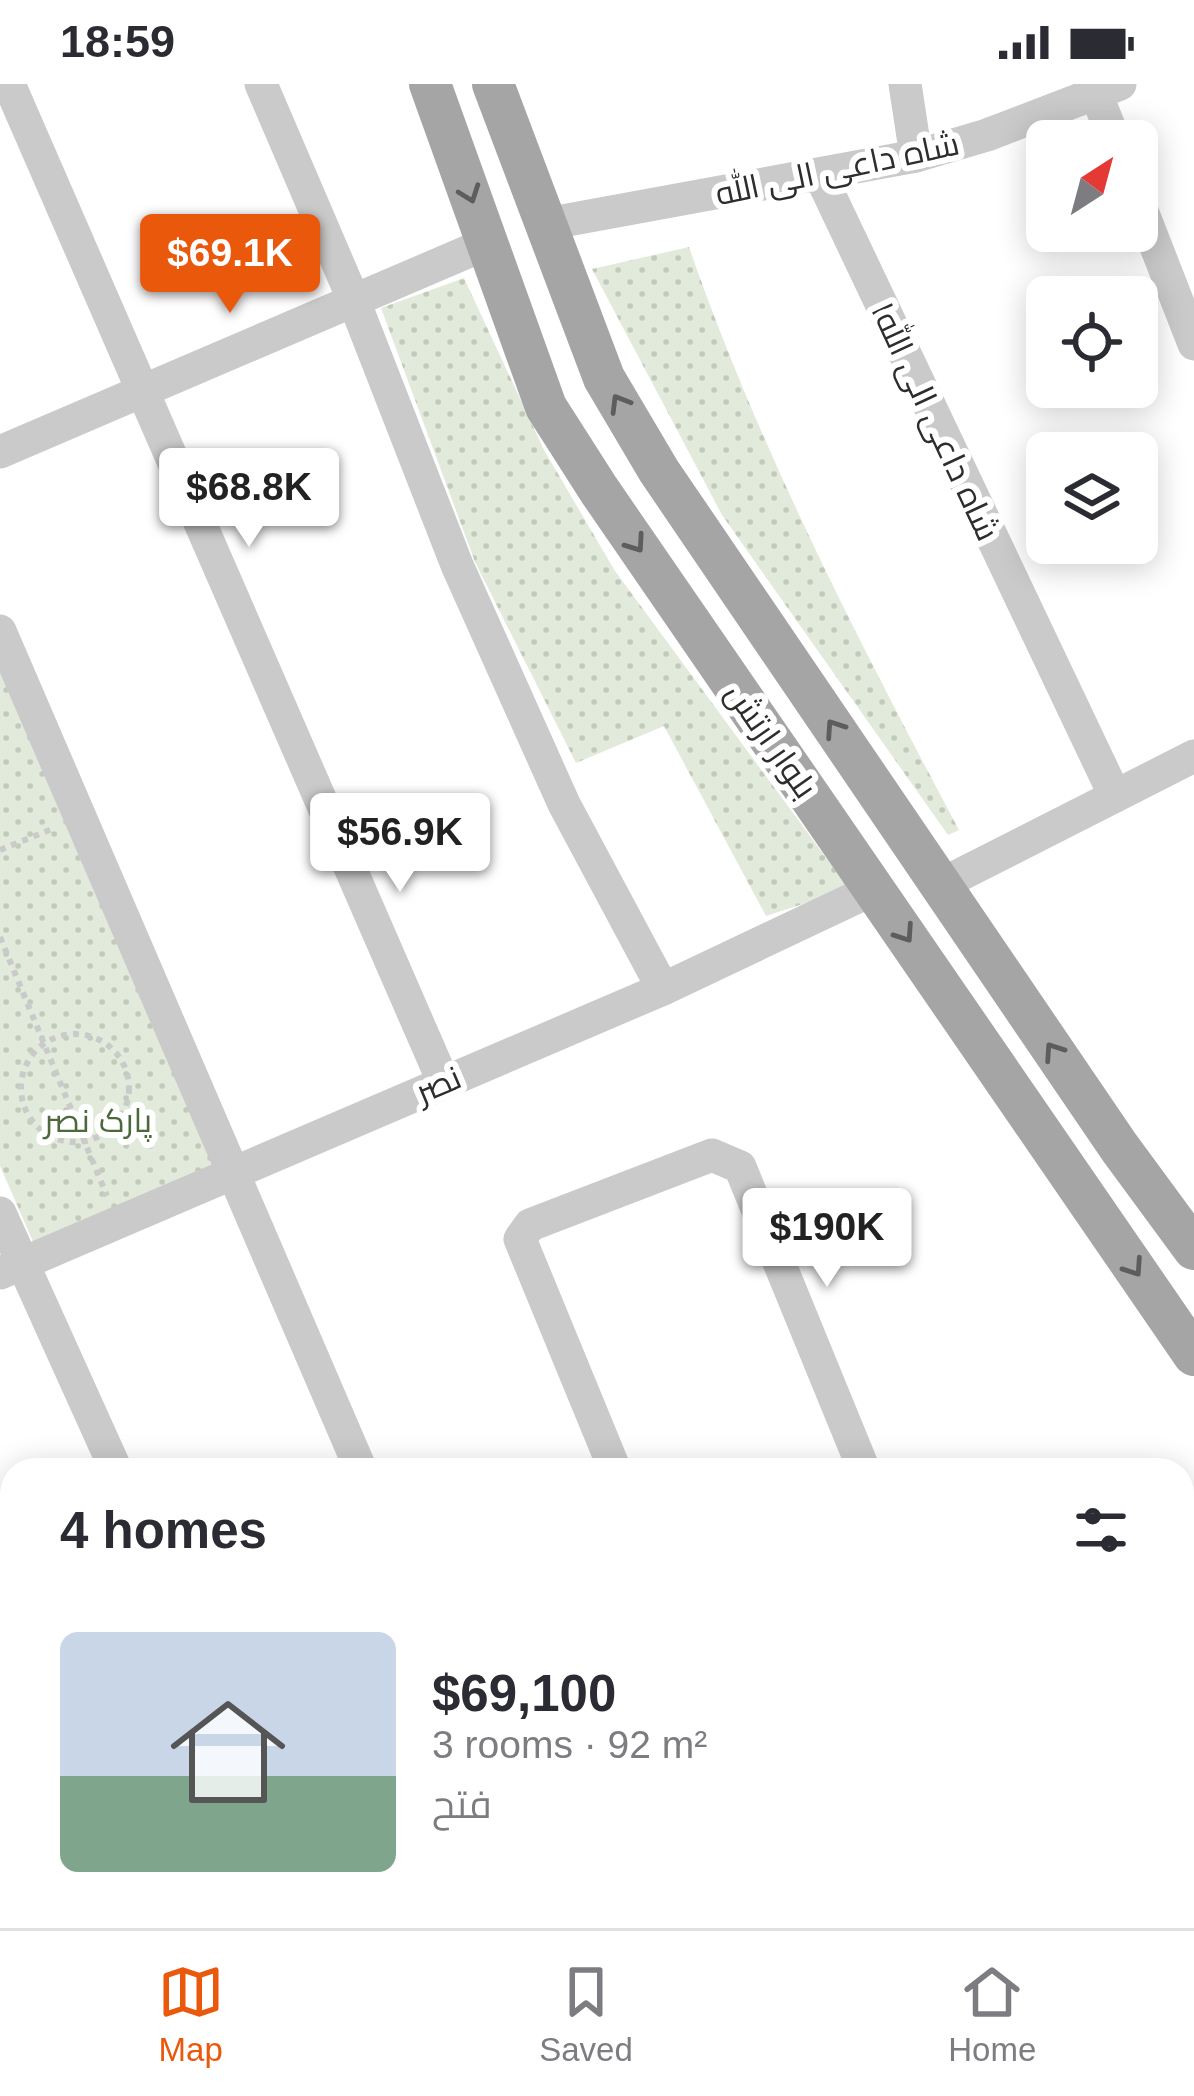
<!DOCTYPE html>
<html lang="en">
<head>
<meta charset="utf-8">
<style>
	:root { --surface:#fff; --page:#f7f7f7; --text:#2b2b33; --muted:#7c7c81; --line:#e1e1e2; --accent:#ea580c }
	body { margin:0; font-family:Helvetica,Cairo,sans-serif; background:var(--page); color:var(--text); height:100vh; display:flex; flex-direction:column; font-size:45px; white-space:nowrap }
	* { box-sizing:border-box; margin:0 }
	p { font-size:39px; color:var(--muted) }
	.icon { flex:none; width:66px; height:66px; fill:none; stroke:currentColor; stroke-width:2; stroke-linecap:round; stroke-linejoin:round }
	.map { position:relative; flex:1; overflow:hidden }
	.sheet { position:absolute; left:0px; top:1374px; width:1194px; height:471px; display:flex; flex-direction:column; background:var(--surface); border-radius:36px 36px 0 0; box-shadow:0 6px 30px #0003 }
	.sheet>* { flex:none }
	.needle { width:78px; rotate:36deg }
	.buttons { position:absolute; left:1026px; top:36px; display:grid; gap:24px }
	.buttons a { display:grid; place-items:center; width:132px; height:132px; border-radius:18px; background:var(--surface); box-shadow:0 6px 30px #0003; font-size:60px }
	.price { position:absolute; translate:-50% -102px; padding:0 27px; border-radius:12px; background:#fff; color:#222; font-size:39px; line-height:78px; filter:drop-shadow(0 3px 6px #0008) }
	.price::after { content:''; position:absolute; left:50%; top:72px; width:36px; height:27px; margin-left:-18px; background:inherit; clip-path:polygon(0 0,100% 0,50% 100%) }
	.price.current { background:var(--accent); color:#fff }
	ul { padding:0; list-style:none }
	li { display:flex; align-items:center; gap:36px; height:300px; padding:0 60px }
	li+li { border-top:3px solid var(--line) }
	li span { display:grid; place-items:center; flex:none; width:336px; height:240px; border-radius:18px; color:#555 }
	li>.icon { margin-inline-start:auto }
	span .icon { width:144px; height:144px; fill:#fffc; stroke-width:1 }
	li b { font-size:51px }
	h2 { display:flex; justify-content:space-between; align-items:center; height:144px; padding:0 60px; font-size:51px }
	.status { display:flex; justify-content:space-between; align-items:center; height:84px; padding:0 60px; background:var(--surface); direction:ltr }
	.status svg { height:33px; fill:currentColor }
	.dock { display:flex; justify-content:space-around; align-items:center; height:168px; border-top:3px solid var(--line); background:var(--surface); font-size:33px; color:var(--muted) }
	.dock a { display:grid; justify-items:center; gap:6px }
	.dock .current { color:var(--accent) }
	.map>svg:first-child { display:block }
	.green { fill:url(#green-dots) }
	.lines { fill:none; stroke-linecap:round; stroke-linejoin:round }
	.path { stroke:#cacaca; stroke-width:6; stroke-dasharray:6 6; stroke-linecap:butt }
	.minor { stroke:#cacaca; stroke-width:33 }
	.major { stroke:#a5a5a5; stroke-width:42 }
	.oneway { stroke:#5d5d5d }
	.labels { text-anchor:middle; stroke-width:12; stroke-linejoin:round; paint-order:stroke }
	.street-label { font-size:33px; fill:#2d2d2d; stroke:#fff }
	.park-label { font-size:33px; fill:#4d683c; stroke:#fff }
</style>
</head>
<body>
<div class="status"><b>18:59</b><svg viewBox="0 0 49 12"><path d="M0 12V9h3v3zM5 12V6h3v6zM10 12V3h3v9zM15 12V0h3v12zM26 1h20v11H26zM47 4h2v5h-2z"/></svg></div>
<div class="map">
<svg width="1194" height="1844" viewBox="0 0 1194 1844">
	<defs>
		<pattern id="green-dots" width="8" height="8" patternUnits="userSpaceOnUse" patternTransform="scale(3)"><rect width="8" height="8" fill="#e2ebdb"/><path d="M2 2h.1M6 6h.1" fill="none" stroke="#c2cabc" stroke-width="1.8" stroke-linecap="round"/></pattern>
	</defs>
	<rect width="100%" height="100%" fill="#fff"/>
	<g class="green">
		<path d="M689,163C759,365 859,558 959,746L948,751L722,431L592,185Z"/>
		<polygon points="464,194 544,366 615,487 849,805 766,832 664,642 576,679 475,478 381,224"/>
		<polygon points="0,587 230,1088 38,1169 0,1082"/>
	</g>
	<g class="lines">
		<g class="path">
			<polyline points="0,766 52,745"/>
			<polyline points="0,853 107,1112"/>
			<circle cx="75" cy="1004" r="54"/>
		</g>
		<g class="minor">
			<polyline points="9,0 443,997"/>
			<polyline points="261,0 354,217 457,481 564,720 663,905"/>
			<polyline points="905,0 916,72"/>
			<polyline points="1096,10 1115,57"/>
			<polyline points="820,91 1115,712"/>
			<polyline points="1137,114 1194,260"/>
			<polyline points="546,140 916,72 987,51 1120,0"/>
			<polyline points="0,368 488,159"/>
			<polyline points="0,547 361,1386"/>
			<polyline points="940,801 1194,672"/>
			<polyline points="0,1129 116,1386"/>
			<polyline points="0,1189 663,905 874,805"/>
			<polyline points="615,1386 520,1155 530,1141 712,1071 740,1083 864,1386"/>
			<polyline points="1182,1501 1194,1496"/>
			<polyline points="0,1706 12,1736"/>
			<polyline points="51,1833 56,1844"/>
			<polyline points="718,1833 723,1844"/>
			<polyline points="1053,1833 1058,1844"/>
			<polyline points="388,1844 413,1833"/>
		</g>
		<g class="major">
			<polyline points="430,0 546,323 599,406 1194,1271"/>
			<polyline points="493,0 604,294 659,387 1119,1063 1194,1165"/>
		</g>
	</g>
	<defs><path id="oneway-chevron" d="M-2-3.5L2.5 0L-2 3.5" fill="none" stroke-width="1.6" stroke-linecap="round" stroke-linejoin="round" transform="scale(3)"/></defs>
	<g class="oneway">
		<use href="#oneway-chevron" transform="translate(470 110) rotate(70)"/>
		<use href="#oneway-chevron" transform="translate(619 319) rotate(-121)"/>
		<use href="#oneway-chevron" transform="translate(636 460) rotate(55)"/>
		<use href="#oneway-chevron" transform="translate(834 644) rotate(-124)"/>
		<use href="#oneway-chevron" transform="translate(905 850) rotate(56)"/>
		<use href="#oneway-chevron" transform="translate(1053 967) rotate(-124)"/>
		<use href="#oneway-chevron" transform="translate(1134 1184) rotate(56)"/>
	</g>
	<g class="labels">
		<g class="street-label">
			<text transform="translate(837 84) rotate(-12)" y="12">شاه داعی الی الله</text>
			<text transform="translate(936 337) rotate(65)" y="12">شاه داعی الی الله۱</text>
			<text transform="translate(772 656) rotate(55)" y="12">بلوار ارتش</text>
			<text transform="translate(438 1000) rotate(-23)" y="12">نصر</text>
		</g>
		<g class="park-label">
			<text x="98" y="1048">پارک نصر</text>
		</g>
	</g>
</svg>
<div class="buttons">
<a><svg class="needle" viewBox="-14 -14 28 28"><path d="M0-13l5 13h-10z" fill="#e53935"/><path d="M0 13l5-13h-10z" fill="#7c7c81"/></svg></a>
<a><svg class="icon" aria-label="locate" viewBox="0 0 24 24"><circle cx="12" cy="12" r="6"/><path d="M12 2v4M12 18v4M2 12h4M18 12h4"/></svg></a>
<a><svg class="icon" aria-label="layers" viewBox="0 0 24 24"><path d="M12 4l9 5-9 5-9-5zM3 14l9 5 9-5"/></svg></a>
</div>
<b class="price current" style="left:230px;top:232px">$69.1K</b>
<b class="price" style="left:249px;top:466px">$68.8K</b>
<b class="price" style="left:400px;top:811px">$56.9K</b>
<b class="price" style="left:827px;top:1206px">$190K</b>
<section class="sheet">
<h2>4 homes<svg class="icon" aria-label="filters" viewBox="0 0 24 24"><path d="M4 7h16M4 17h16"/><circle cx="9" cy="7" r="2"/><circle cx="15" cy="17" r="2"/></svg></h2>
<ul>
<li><span style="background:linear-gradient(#c9d6e8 60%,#7fa58c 0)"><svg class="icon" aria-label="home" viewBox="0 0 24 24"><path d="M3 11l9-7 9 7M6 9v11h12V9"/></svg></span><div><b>$69,100</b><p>3 rooms · 92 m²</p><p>فتح</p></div></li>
</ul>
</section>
</div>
<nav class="dock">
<a class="current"><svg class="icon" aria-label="map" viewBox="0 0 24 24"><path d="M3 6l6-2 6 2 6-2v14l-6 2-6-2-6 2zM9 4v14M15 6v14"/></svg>Map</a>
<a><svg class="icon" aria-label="saved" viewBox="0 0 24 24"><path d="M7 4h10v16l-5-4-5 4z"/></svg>Saved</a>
<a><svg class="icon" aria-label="home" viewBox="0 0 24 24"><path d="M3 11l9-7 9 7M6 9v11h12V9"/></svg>Home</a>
</nav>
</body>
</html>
